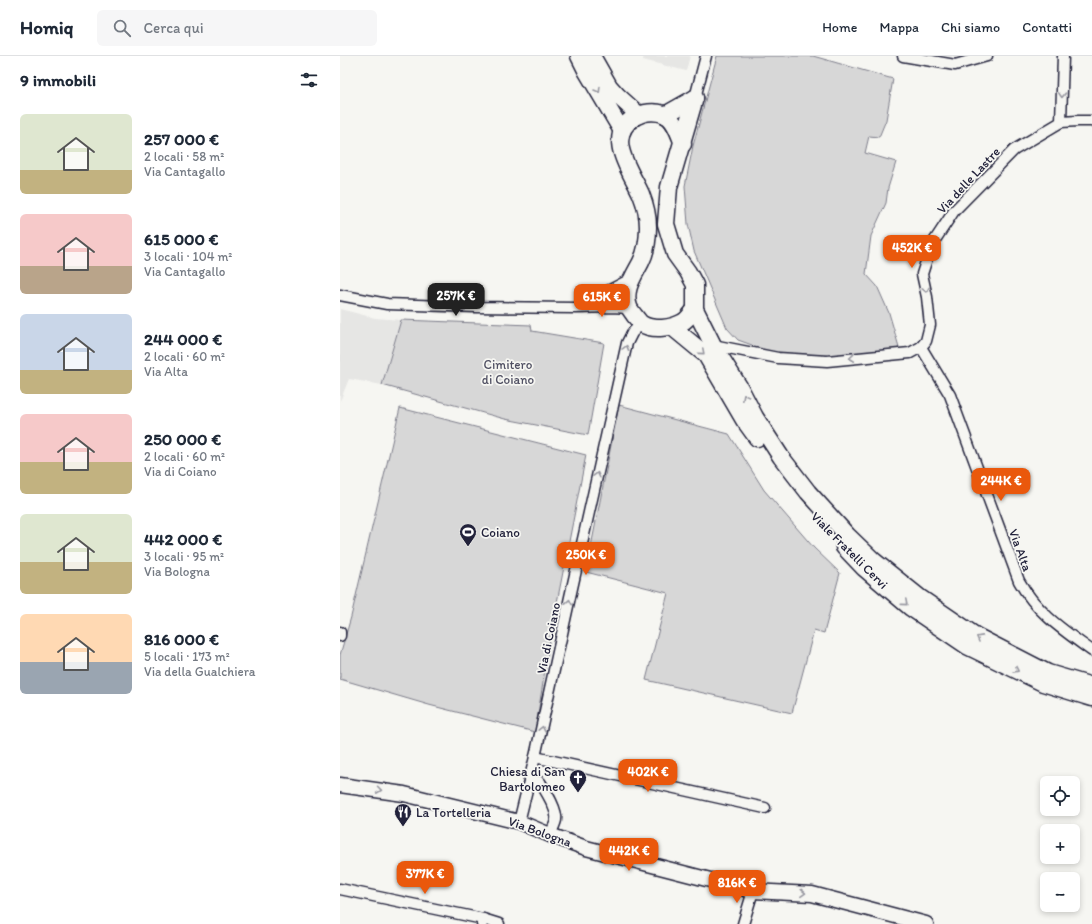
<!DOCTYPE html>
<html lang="it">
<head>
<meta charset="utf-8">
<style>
	:root { --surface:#fff; --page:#f6f6f7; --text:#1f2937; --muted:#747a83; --line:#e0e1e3; --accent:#ea580c }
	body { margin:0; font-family:Itim,sans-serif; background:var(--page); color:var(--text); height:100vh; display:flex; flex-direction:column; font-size:15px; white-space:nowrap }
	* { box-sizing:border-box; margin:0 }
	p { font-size:13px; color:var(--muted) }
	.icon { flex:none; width:22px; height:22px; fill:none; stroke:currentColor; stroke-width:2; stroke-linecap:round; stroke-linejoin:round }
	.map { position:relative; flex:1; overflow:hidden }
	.drawer { display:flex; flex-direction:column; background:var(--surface); width:340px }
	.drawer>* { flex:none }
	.controls { position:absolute; left:700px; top:720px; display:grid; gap:8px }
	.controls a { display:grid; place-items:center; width:40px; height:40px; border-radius:6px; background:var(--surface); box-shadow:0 2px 6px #0003; font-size:20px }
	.price { position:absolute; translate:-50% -34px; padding:0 9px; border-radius:8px; background:var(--accent); color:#fff; font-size:13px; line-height:26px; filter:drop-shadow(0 1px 2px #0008) }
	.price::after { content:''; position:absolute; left:50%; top:24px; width:12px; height:9px; margin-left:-6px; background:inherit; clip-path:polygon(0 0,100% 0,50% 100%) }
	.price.selected { background:#222; color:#fff }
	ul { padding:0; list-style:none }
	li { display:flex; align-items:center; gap:12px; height:100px; padding:0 20px }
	li span { display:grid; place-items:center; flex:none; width:112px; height:80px; border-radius:6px; color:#555 }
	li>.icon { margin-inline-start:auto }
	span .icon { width:48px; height:48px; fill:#fffc; stroke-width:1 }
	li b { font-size:17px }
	h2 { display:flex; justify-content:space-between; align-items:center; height:48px; padding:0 20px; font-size:17px }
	header { display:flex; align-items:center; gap:24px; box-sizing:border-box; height:56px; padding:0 20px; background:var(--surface); border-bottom:1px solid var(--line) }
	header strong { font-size:19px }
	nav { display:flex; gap:22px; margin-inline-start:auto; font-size:14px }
	.search { width:280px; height:36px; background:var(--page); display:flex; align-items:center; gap:10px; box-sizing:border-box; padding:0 14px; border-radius:6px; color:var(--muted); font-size:15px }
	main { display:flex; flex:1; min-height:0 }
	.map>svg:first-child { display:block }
	.built { fill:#e6e6e4 }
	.green { fill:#d7d7d7; stroke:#7c7c89 }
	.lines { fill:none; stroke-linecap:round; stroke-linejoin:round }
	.street-casing { stroke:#22223b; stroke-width:13 }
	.secondary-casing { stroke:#22223b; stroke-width:17 }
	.primary-casing { stroke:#22223b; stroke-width:19 }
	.street { stroke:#f6f6f2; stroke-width:10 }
	.secondary { stroke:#f6f6f2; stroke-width:14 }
	.primary { stroke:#f6f6f2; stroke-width:16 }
	.oneway { stroke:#9797a0 }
	.labels { text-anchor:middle; stroke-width:3.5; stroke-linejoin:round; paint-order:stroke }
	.street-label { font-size:13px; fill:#22223b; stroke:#f6f6f2 }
	.park-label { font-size:13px; fill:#4f4f62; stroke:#f6f6f2 }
	.poi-label { font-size:13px; fill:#22223b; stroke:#f6f6f2; text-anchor:start }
</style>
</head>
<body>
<header>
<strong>Homiq</strong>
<div class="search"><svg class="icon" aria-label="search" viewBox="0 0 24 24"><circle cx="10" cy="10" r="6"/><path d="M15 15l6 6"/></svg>Cerca qui</div>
<nav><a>Home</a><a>Mappa</a><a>Chi siamo</a><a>Contatti</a></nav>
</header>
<main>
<section class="drawer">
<h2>9 immobili<svg class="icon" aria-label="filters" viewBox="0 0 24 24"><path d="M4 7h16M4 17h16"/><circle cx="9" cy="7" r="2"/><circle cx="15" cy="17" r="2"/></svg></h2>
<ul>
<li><span style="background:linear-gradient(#dfe7d0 70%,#c2b280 0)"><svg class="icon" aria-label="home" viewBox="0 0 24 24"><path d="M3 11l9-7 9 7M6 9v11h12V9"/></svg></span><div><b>257 000 €</b><p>2 locali · 58 m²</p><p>Via Cantagallo</p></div></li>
<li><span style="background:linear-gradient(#f6c9c9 65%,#b9a48a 0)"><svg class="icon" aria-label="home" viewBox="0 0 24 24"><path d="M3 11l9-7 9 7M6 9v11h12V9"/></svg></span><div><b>615 000 €</b><p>3 locali · 104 m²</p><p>Via Cantagallo</p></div></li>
<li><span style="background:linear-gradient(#c9d6e8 70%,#c2b280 0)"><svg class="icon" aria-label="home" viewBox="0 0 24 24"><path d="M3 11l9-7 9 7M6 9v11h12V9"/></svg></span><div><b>244 000 €</b><p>2 locali · 60 m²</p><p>Via Alta</p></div></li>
<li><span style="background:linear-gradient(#f6c9c9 60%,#c2b280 0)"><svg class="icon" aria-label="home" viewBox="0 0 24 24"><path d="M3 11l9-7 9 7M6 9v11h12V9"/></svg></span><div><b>250 000 €</b><p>2 locali · 60 m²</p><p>Via di Coiano</p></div></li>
<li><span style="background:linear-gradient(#dfe7d0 60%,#c2b280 0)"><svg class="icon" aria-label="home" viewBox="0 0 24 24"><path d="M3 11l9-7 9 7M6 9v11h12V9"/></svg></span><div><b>442 000 €</b><p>3 locali · 95 m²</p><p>Via Bologna</p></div></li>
<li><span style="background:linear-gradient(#ffd9b3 60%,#9aa5b1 0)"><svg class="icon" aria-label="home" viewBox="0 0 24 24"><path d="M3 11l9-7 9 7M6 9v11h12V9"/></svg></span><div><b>816 000 €</b><p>5 locali · 173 m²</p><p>Via della Gualchiera</p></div></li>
</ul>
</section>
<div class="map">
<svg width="752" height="868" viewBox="0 0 752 868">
	<rect width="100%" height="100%" fill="#f6f6f2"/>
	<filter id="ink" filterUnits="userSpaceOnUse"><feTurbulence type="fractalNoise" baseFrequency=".025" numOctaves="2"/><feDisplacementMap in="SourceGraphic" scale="8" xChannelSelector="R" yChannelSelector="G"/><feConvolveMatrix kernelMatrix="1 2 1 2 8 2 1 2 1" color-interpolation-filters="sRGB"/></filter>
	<g filter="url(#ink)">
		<g class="built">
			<polygon points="304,0 350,0 346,15 303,4"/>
			<polygon points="0,253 35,262 61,264 42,329 9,323 0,345"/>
		</g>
		<g class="green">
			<polygon points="377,0 473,0 553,23 546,64 539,81 529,80 525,97 556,106 548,132 546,147 531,180 526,218 537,230 549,257 559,291 556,294 479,301 437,298 413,292 412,289 398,284 387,272 354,195 348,168 345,130 353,90"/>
			<polygon points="61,264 191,269 192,275 264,287 248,379 165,363 42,329"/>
			<polygon points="279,349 389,378 424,434 474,492 500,517 484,577 474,574 452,657 306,624 328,537 246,516"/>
			<polygon points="60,352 246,399 211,577 195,676 89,649 0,623 0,599 11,561"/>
		</g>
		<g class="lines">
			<g class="street-casing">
				<g id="street">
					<polyline points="563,0 615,9 647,0"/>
					<polyline points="355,42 366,0"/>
					<polyline points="721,66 738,65 752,65"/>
					<polyline points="0,239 47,248 136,251 236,252 272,251 289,252"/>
					<polyline points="239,250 291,223"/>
					<polyline points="373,289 438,302 487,305 570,297 581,291 586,285 590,269 587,241 582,218 591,190 614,155 674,94 721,66 723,0"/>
					<path d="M581,291L610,339L679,525C697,557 723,574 752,595"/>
					<polyline points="0,576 0,580"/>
					<polyline points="195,701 425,752"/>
					<path d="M190,724L200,726C205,734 218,754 216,764C215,769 212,774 210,779"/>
					<polyline points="179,766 195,701 230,541 287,287 292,277 301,268"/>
					<polyline points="0,833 143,863 142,868"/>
					<polyline points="143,863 159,868"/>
					<polyline points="403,868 413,835"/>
				</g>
			</g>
			<g class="secondary-casing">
				<polyline id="secondary" points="0,729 64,738 179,766 210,779 246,792 413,835 472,838 586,868"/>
			</g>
			<g class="primary-casing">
				<g id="primary">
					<polyline points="239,0 247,16 282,75"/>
					<polyline points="252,0 269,30 278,40 299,59"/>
					<polyline points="355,42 329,131 326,168 335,198 348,216 355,229 355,253 373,289 400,332 415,361 441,401 468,436 507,479 534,505 579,541 636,580 708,617 752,630"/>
					<polyline points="325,59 355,42"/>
					<path d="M343,88C339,78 335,63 324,58C314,55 303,56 295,61C263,80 291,115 301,138C305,148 308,160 308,171C308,182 306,196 301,206C294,220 283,234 289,251C290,254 293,257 294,259C296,261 299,266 302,268C313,275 332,272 343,266C348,263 352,257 355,253"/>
					<polyline points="332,271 366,299 404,364 417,382"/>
					<polyline points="504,491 524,512 571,552 627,590 703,627 752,642"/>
				</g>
			</g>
			<use href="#street" class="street"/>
			<use href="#secondary" class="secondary"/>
			<use href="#primary" class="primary"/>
		</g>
		<defs><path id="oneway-chevron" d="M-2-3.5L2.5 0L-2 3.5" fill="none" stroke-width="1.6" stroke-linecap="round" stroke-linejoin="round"/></defs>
		<g class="oneway">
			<use href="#oneway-chevron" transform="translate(258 34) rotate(59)"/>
			<use href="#oneway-chevron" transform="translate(722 39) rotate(92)"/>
			<use href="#oneway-chevron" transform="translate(586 234) rotate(78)"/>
			<use href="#oneway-chevron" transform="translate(286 292) rotate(-75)"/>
			<use href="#oneway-chevron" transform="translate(362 296) rotate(41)"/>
			<use href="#oneway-chevron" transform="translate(512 302) rotate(174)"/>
			<use href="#oneway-chevron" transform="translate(405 341) rotate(-118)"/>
			<use href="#oneway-chevron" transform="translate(257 419) rotate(-77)"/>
			<use href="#oneway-chevron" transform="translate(229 546) rotate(-79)"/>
			<use href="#oneway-chevron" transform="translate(565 547) rotate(41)"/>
			<use href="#oneway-chevron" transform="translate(639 582) rotate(-151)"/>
			<use href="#oneway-chevron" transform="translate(676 614) rotate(26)"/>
			<use href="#oneway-chevron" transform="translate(202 673) rotate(-78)"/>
			<use href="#oneway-chevron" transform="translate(39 734) rotate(8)"/>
			<use href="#oneway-chevron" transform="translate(463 837) rotate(3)"/>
		</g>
	</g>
	<defs>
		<g id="stadium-pin" transform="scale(0.9)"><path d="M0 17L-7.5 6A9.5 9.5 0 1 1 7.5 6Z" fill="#22223b" stroke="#f6f6f2"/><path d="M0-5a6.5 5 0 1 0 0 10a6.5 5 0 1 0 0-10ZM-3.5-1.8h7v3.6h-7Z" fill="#fff"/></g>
		<g id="church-pin" transform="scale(0.9)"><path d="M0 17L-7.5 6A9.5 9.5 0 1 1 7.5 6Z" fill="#22223b" stroke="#f6f6f2"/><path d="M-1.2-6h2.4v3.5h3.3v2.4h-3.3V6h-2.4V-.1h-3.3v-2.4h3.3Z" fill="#fff"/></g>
		<g id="restaurant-pin" transform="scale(0.9)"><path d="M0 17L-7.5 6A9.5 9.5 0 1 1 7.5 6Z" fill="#22223b" stroke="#f6f6f2"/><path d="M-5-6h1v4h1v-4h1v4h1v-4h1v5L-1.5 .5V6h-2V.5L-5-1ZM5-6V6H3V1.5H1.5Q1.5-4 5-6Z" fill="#fff"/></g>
	</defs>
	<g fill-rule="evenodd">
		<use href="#stadium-pin" x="128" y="476"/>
		<use href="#church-pin" x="238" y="722"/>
		<use href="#restaurant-pin" x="63" y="756"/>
	</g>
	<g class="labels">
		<g class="street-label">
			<text transform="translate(628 124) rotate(-47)" y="5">Via delle Lastre</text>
			<text transform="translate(510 494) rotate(45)" y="5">Viale Fratelli Cervi</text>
			<text transform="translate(681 494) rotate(70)" y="5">Via Alta</text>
			<text transform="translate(208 582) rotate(-78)" y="5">Via di Coiano</text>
			<text transform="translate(200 775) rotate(20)" y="5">Via Bologna</text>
		</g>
		<g class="park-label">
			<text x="168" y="313">Cimitero<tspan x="168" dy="15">di Coiano</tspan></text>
		</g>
		<g class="poi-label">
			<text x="141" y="481">Coiano</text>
			<text x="225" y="720" text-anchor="end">Chiesa di San<tspan x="225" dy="15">Bartolomeo</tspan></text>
			<text x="76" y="761">La Tortelleria</text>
		</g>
	</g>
</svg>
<div class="controls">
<a><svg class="icon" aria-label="locate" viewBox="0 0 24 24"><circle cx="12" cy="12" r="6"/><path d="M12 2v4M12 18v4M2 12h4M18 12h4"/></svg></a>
<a>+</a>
<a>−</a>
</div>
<b class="price" style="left:572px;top:213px">452K €</b>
<b class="price selected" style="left:116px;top:261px">257K €</b>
<b class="price" style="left:262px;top:262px">615K €</b>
<b class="price" style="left:661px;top:446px">244K €</b>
<b class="price" style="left:246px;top:520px">250K €</b>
<b class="price" style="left:308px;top:737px">402K €</b>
<b class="price" style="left:289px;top:816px">442K €</b>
<b class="price" style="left:85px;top:839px">377K €</b>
<b class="price" style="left:397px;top:848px">816K €</b>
</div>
</main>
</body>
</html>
